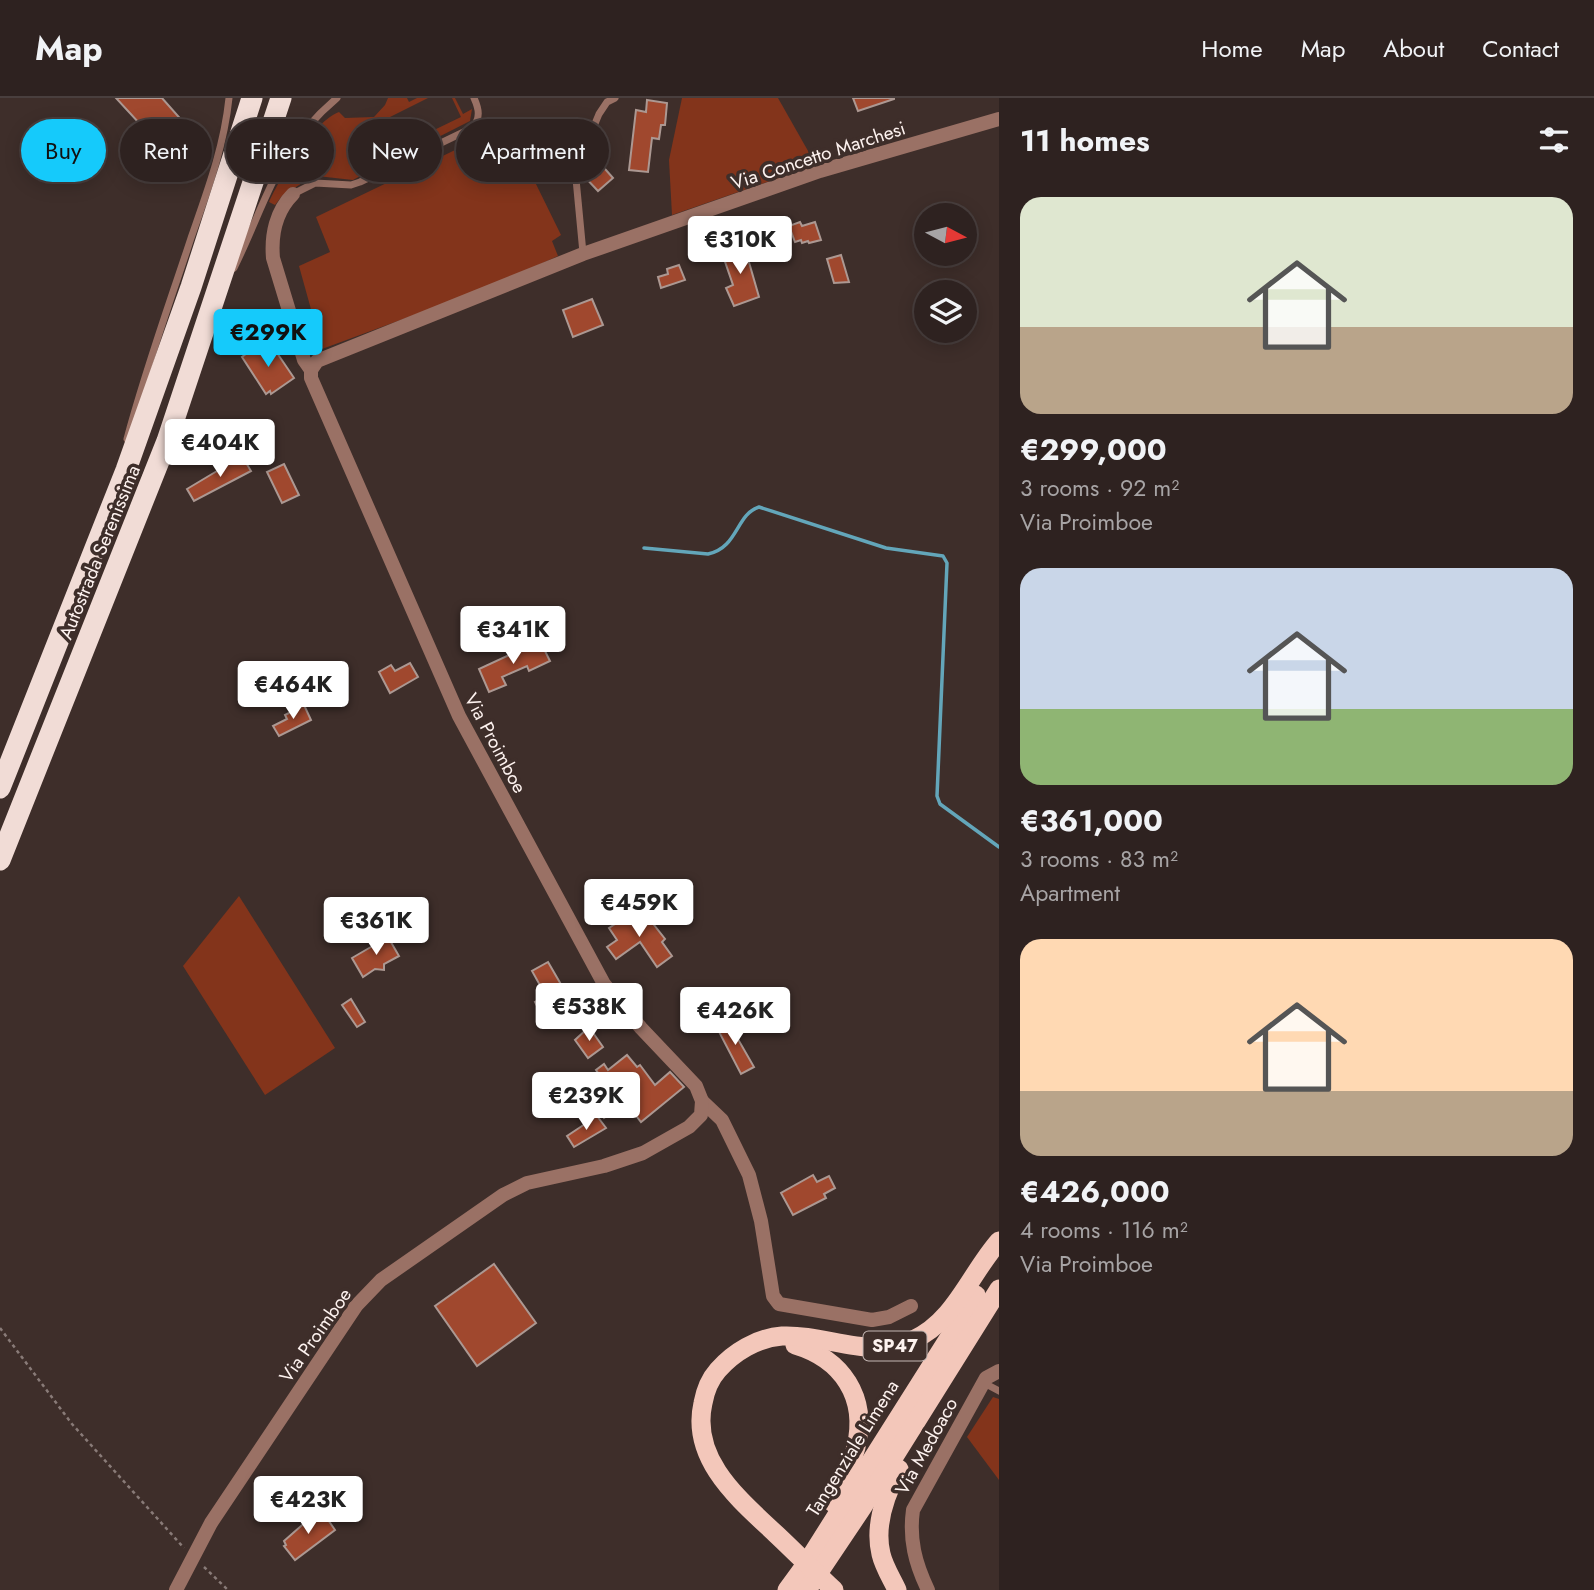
<!DOCTYPE html>
<html lang="en">
<head>
<meta charset="utf-8">
<style>
	:root { --surface:#2e2220; --page:#3a2f2d; --text:#f1f3f6; --muted:#a7a4a5; --line:#493f3e; --accent:#15cafb }
	body { margin:0; font-family:Jost,sans-serif; background:var(--page); color:var(--text); height:100vh; display:flex; flex-direction:column; font-size:26px; white-space:nowrap }
	* { box-sizing:border-box; margin:0 }
	p { font-size:23px; color:var(--muted) }
	.icon { flex:none; width:38px; height:38px; fill:none; stroke:currentColor; stroke-width:2; stroke-linecap:round; stroke-linejoin:round }
	.map { position:relative; flex:1; overflow:hidden }
	.sheet { display:flex; flex-direction:column; background:var(--surface); width:595px }
	.sheet>* { flex:none }
	.banner { position:absolute; left:21px; top:21px; width:665px; height:63px; display:flex; gap:14px }
	.needle { width:46px; rotate:97deg }
	.buttons { position:absolute; left:914px; top:105px; display:grid; gap:14px }
	.buttons a { display:grid; place-items:center; width:63px; height:63px; border-radius:50%; background:var(--surface); box-shadow:0 4px 18px #0003,0 0 0 2px var(--line); font-size:35px }
	.price { position:absolute; translate:-50% -60px; padding:0 16px; border-radius:7px; background:#fff; color:#222; font-size:23px; line-height:46px; filter:drop-shadow(0 2px 4px #0008) }
	.price::after { content:''; position:absolute; left:50%; top:42px; width:21px; height:16px; margin-left:-10px; background:inherit; clip-path:polygon(0 0,100% 0,50% 100%) }
	.price.current { background:var(--accent); color:#111 }
	ul { padding:0; list-style:none }
	li { display:grid; align-content:center; gap:14px; height:371px; padding:0 21px }
	li span { display:grid; place-items:center; height:217px; border-radius:21px; color:#555 }
	li>.icon { margin-inline-start:auto }
	span .icon { width:126px; height:126px; fill:#fffc; stroke-width:1 }
	li b { font-size:30px }
	h2 { display:flex; justify-content:space-between; align-items:center; height:84px; padding:0 21px; font-size:30px }
	.tag { padding:0 24px; border-radius:32px; background:var(--surface); box-shadow:0 4px 18px #0003,0 0 0 2px var(--line); font-size:24px; line-height:63px }
	.tag.current { background:var(--accent); color:#111 }
	header { display:flex; align-items:center; gap:42px; box-sizing:border-box; height:98px; padding:0 35px; background:var(--surface); border-bottom:2px solid var(--line) }
	header strong { font-size:33px }
	nav { display:flex; gap:38px; margin-inline-start:auto; font-size:24px }
	main { display:flex; flex:1; min-height:0 }
	.map>svg:first-child { display:block }
	.green { fill:#83341b }
	.lines { fill:none; stroke-linecap:round; stroke-linejoin:round }
	.stream { stroke:#63a6ba; stroke-width:3.5 }
	.building { fill:#a0482e; stroke:#ac9892; stroke-width:2 }
	.path { stroke:#897b78; stroke-width:2.5; stroke-dasharray:3.5 3.5; stroke-linecap:butt }
	.service { stroke:#9a7165; stroke-width:7 }
	.minor { stroke:#9a7165; stroke-width:14 }
	.trunk { stroke:#f3c7ba; stroke-width:19 }
	.motorway { stroke:#f1dcd6; stroke-width:21 }
	.labels { text-anchor:middle; stroke-width:7; stroke-linejoin:round; paint-order:stroke }
	.shield { fill:#3e2e2a; stroke:#c4b7b4; stroke-width:2 }
	.shield-label { font-size:18px; font-weight:bold; fill:#fdf2ef }
	.street-label { font-size:19px; fill:#fdf2ef; stroke:#3e2e2a }
</style>
</head>
<body>
<header>
<strong>Map</strong>
<nav><a>Home</a><a>Map</a><a>About</a><a>Contact</a></nav>
</header>
<main>
<div class="map">
<svg width="999" height="1492" viewBox="0 0 999 1492">
	<rect width="100%" height="100%" fill="#3e2e2a"/>
	<g class="green">
		<path d="M388,0H407L409,4L417,0H428L378,25L391,53L386,64L353,82L317,78L310,80L282,98L275,107L269,104C280,80 314,23 339,14L345,20L374,19L385,7Z"/>
		<polygon points="452,0 455,0 463,16 472,11 470,23 401,58 405,46 461,19"/>
		<polygon points="682,0 778,0 816,67 672,117 669,62"/>
		<polygon points="507,27 561,137 552,143 558,158 490,189 322,251 299,168 330,154 316,119"/>
		<polygon points="239,798 335,950 265,997 183,868"/>
		<polygon points="993,1299 999,1301 999,1382 967,1339"/>
	</g>
	<g class="lines">
		<path class="stream" d="M644,450L708,456C738,450 736,416 759,409L886,450L943,458L947,465L937,698L940,706L999,749"/>
	</g>
	<g class="building">
		<polygon points="116,0 162,0 200,43 176,65"/>
		<polygon points="853,0 894,0 894,1 858,13"/>
		<polygon points="647,2 667,5 665,27 661,27 659,41 652,40 648,74 629,72 636,12 646,14"/>
		<polygon points="38,29 49,40 36,53 25,42"/>
		<polygon points="598,63 613,80 598,93 583,77"/>
		<polygon points="800,124 802,128 815,124 821,142 809,145 808,143 802,145 801,142 795,144 789,128"/>
		<polygon points="744,147 759,199 734,208 726,190 733,187 722,155"/>
		<polygon points="841,157 849,184 834,185 827,161"/>
		<polygon points="679,167 685,182 661,190 658,179 668,176 667,171"/>
		<polygon points="592,201 603,227 573,239 563,212"/>
		<polygon points="255,249 259,254 261,252 263,255 273,249 294,280 271,296 270,293 266,296 242,259"/>
		<polygon points="242,358 251,373 194,403 187,391"/>
		<polygon points="284,366 299,397 282,405 267,374"/>
		<polygon points="535,545 538,551 543,549 550,563 529,573 527,568 502,579 506,587 489,594 479,571"/>
		<polygon points="410,565 418,579 390,595 379,574 391,567 395,573"/>
		<polygon points="304,607 311,622 279,638 273,628 287,621 285,617"/>
		<polygon points="632,815 635,820 640,817 642,821 647,818 665,841 662,844 672,858 657,869 640,844 616,861 607,849 617,842 609,830"/>
		<polygon points="388,839 399,858 384,866 384,872 375,871 363,879 352,860"/>
		<polygon points="548,864 570,902 542,918 535,904 546,898 532,873"/>
		<polygon points="351,901 365,924 357,929 342,907"/>
		<polygon points="727,922 754,969 741,976 716,928"/>
		<polygon points="589,929 603,949 588,960 575,942"/>
		<polygon points="627,957 637,969 640,967 655,987 670,974 684,989 641,1024 627,1006 604,1020 590,999 586,1002 580,993 601,979 596,972 604,966 608,972"/>
		<polygon points="597,1018 606,1030 574,1049 567,1038"/>
		<polygon points="813,1077 817,1084 829,1078 835,1090 824,1096 826,1100 793,1117 781,1095"/>
		<polygon points="494,1166 536,1225 477,1268 435,1208"/>
		<polygon points="324,1416 335,1432 295,1462 284,1448 286,1447 284,1443 309,1421 311,1424"/>
	</g>
	<g class="lines">
		<g class="path">
			<polyline points="0,1230 72,1326 184,1450"/>
			<polyline points="204,1469 228,1492"/>
		</g>
		<g class="service">
			<path d="M293,96L315,85L351,87L360,84L472,30C481,20 479,11 474,0"/>
			<polyline points="583,155 576,81 584,52 599,16 607,4 615,0"/>
			<path d="M234,170C267,103 276,51 337,0"/>
			<path d="M127,341C145,273 169,207 191,140C207,94 224,49 229,0"/>
			<polyline points="984,1285 999,1293"/>
		</g>
		<g class="minor">
			<path d="M293,96C276,113 271,137 273,160L304,262L311,272"/>
			<polyline points="702,1003 722,1022 749,1077 761,1123 773,1198 779,1206 872,1222 889,1219 911,1208"/>
			<polyline points="176,1492 211,1425 356,1208 381,1182 503,1097 527,1085 604,1068 643,1055 689,1029 701,1017 702,1003 696,988 641,930 604,886 459,618 311,280 311,272 317,263 583,156 820,73 999,21"/>
			<path d="M928,1492C915,1465 909,1441 913,1412L986,1280L999,1273"/>
		</g>
		<g class="trunk">
			<path d="M795,1247C842,1261 868,1299 856,1349C851,1368 842,1387 833,1405"/>
			<polyline points="787,1492 806,1466 976,1197"/>
			<polyline points="807,1492 862,1410 999,1191"/>
			<path d="M834,1492C815,1474 796,1455 777,1437C740,1402 690,1362 703,1305C705,1294 710,1281 718,1272C734,1254 757,1240 782,1238C826,1236 871,1262 913,1242C955,1223 970,1176 999,1143"/>
			<path d="M897,1492C892,1481 884,1469 881,1456C874,1427 885,1397 899,1371"/>
		</g>
		<g class="motorway">
			<polyline points="0,690 126,372 191,189 252,0"/>
			<polyline points="0,762 167,343 281,0"/>
		</g>
	</g>
	<g class="labels">
		<rect class="shield" x="863.5" y="1233.5" width="63" height="29" rx="5"/>
		<g class="shield-label">
			<text x="895" y="1254">SP47</text>
		</g>
		<g class="street-label">
			<text transform="translate(818 57) rotate(-18)" y="7">Via Concetto Marchesi</text>
			<text transform="translate(99 454) rotate(-68)" y="7">Autostrada Serenissima</text>
			<text transform="translate(496 645) rotate(62)" y="7">Via Proimboe</text>
			<text transform="translate(315 1237) rotate(-55)" y="7">Via Proimboe</text>
			<text transform="translate(926 1348) rotate(-61)" y="7">Via Medoaco</text>
			<text transform="translate(852 1350) rotate(-58)" y="7">Tangenziale Limena</text>
		</g>
	</g>
</svg>
<div class="buttons">
<a><svg class="needle" viewBox="-14 -14 28 28"><path d="M0-13l5 13h-10z" fill="#e53935"/><path d="M0 13l5-13h-10z" fill="#a7a4a5"/></svg></a>
<a><svg class="icon" aria-label="layers" viewBox="0 0 24 24"><path d="M12 4l9 5-9 5-9-5zM3 14l9 5 9-5"/></svg></a>
</div>
<b class="price" style="left:740px;top:178px">€310K</b>
<b class="price current" style="left:268px;top:271px">€299K</b>
<b class="price" style="left:220px;top:381px">€404K</b>
<b class="price" style="left:513px;top:568px">€341K</b>
<b class="price" style="left:293px;top:623px">€464K</b>
<b class="price" style="left:639px;top:841px">€459K</b>
<b class="price" style="left:376px;top:859px">€361K</b>
<b class="price" style="left:589px;top:945px">€538K</b>
<b class="price" style="left:735px;top:949px">€426K</b>
<b class="price" style="left:586px;top:1034px">€239K</b>
<b class="price" style="left:308px;top:1438px">€423K</b>
<div class="banner">
<a class="tag current">Buy</a>
<a class="tag">Rent</a>
<a class="tag">Filters</a>
<a class="tag">New</a>
<a class="tag">Apartment</a>
</div>
</div>
<section class="sheet">
<h2>11 homes<svg class="icon" aria-label="filters" viewBox="0 0 24 24"><path d="M4 7h16M4 17h16"/><circle cx="9" cy="7" r="2"/><circle cx="15" cy="17" r="2"/></svg></h2>
<ul>
<li><span style="background:linear-gradient(#dfe7d0 60%,#b9a48a 0)"><svg class="icon" aria-label="home" viewBox="0 0 24 24"><path d="M3 11l9-7 9 7M6 9v11h12V9"/></svg></span><div><b>€299,000</b><p>3 rooms · 92 m²</p><p>Via Proimboe</p></div></li>
<li><span style="background:linear-gradient(#c9d6e8 65%,#8fb573 0)"><svg class="icon" aria-label="home" viewBox="0 0 24 24"><path d="M3 11l9-7 9 7M6 9v11h12V9"/></svg></span><div><b>€361,000</b><p>3 rooms · 83 m²</p><p>Apartment</p></div></li>
<li><span style="background:linear-gradient(#ffd9b3 70%,#b9a48a 0)"><svg class="icon" aria-label="home" viewBox="0 0 24 24"><path d="M3 11l9-7 9 7M6 9v11h12V9"/></svg></span><div><b>€426,000</b><p>4 rooms · 116 m²</p><p>Via Proimboe</p></div></li>
</ul>
</section>
</main>
</body>
</html>
